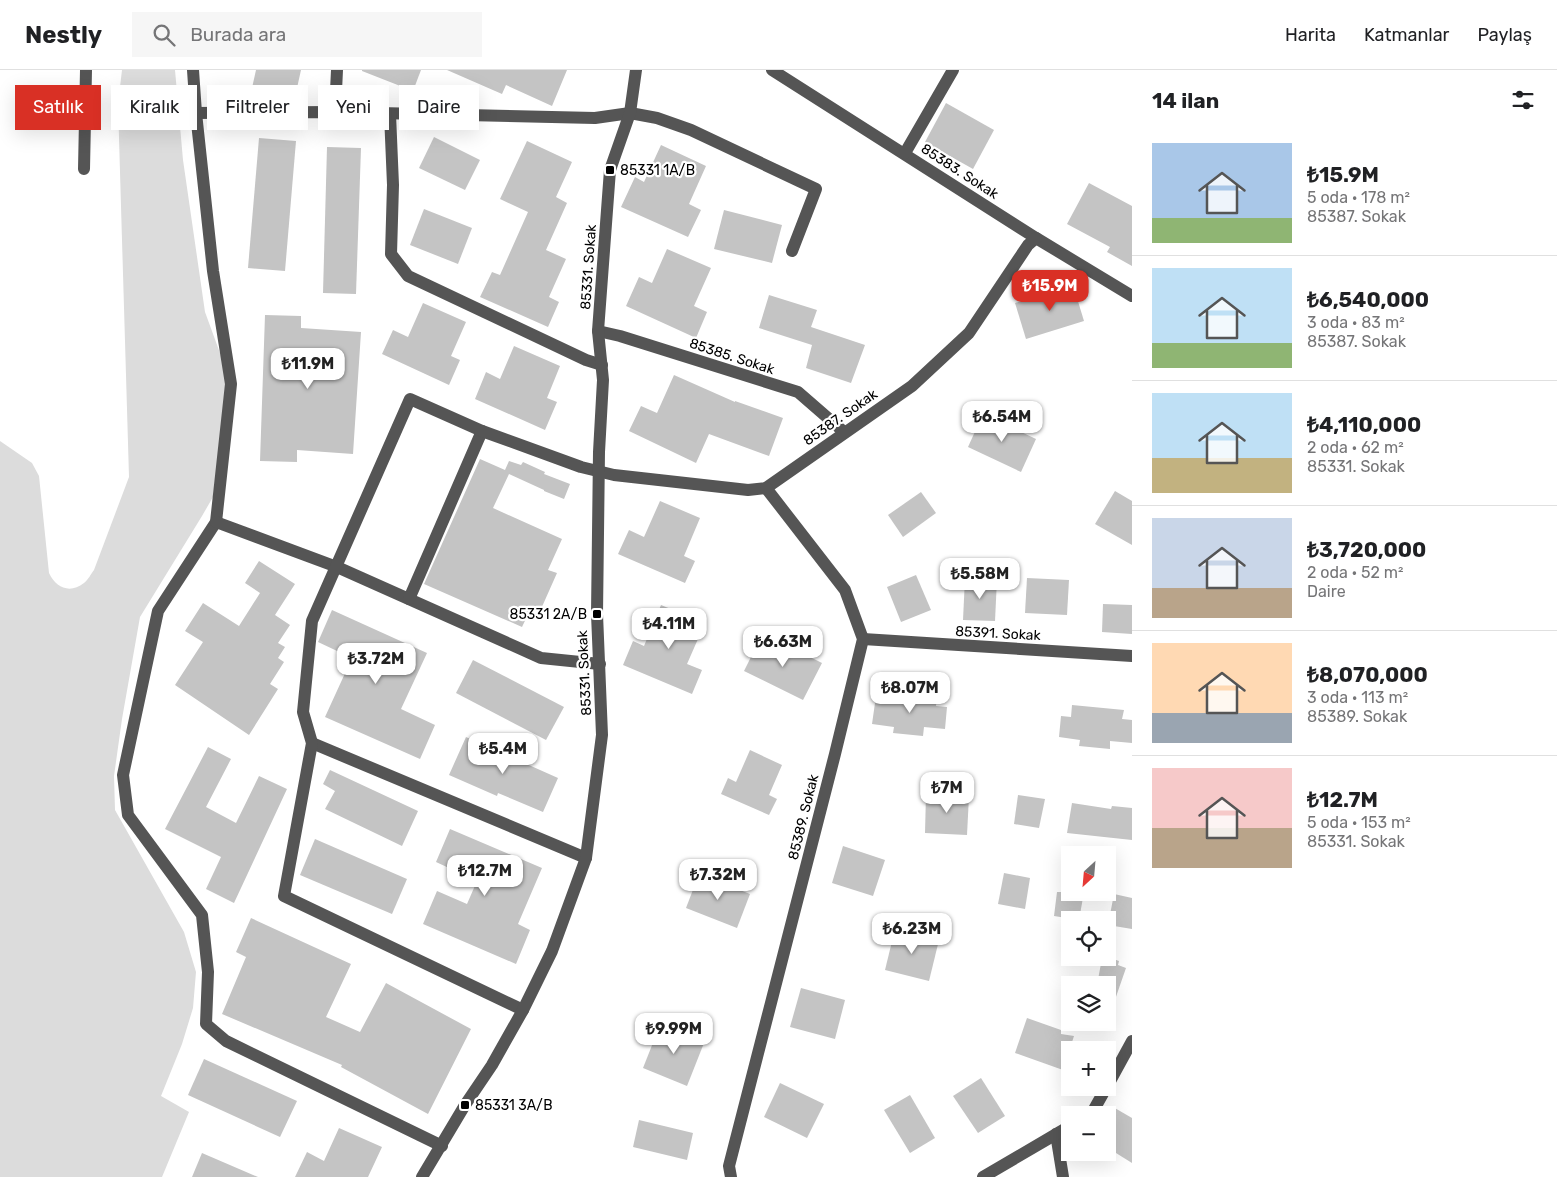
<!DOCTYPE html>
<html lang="tr">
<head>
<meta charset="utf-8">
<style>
	:root { --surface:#fff; --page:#f6f6f6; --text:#202124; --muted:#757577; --line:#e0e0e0; --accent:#d93025 }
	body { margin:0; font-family:Rubik,sans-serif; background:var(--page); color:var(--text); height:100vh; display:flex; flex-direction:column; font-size:19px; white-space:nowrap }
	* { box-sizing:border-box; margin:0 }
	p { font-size:16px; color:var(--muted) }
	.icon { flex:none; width:28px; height:28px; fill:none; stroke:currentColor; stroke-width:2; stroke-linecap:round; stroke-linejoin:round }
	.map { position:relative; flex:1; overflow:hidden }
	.panel { display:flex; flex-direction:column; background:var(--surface); width:425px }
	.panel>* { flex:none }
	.hud { position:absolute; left:15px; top:15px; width:475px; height:45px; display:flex; gap:10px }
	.needle { width:32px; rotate:206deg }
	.fabs { position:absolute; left:1061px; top:776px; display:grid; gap:10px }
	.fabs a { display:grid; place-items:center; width:55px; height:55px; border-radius:0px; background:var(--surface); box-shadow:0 5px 20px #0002; font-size:25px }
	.price { position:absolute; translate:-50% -42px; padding:0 11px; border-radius:10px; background:#fff; color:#222; font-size:16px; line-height:32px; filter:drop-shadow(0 1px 2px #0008) }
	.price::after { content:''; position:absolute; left:50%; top:30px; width:15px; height:11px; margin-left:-8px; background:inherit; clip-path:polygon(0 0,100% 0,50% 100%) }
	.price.on { background:var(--accent); color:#fff }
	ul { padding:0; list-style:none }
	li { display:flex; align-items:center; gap:15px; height:125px; padding:0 20px }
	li+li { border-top:1px solid var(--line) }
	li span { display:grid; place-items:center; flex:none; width:140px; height:100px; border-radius:0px; color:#555 }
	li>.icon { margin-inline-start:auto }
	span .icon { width:60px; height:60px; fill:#fffc; stroke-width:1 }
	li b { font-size:21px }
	h2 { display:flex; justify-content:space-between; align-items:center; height:60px; padding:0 20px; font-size:21px }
	.pill { padding:0 18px; border-radius:0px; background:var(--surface); box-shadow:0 5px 20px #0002; font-size:18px; line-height:45px }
	.pill.on { background:var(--accent); color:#fff }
	header { display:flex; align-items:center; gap:30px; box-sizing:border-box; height:70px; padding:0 25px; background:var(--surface); border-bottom:1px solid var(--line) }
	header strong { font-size:24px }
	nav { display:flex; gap:28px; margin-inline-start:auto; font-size:18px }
	.search { width:350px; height:45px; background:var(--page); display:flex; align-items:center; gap:12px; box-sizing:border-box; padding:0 18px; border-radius:0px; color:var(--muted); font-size:19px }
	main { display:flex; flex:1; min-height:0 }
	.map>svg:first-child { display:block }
	.green { fill:#dcdcdc }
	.building { fill:#c4c4c4 }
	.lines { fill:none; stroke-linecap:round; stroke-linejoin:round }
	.minor { stroke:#555; stroke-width:12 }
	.poi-dot { fill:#000; stroke:#fff; stroke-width:2 }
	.labels { text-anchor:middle; stroke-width:4.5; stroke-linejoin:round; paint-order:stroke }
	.poi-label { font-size:14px; fill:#000; stroke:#fff; text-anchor:start }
	.street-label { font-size:14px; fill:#000; stroke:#fff }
</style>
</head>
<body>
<header>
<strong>Nestly</strong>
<div class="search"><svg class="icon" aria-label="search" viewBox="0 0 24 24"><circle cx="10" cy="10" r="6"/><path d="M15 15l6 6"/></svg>Burada ara</div>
<nav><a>Harita</a><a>Katmanlar</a><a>Paylaş</a></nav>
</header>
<main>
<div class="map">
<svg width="1132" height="1107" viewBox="0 0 1132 1107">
	<rect width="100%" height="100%" fill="#fff"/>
	<path class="green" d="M122,0H175L183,90L205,242L228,305L213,427L202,446L140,547L122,649L114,706L115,740L184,862L196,902L193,938L182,974L161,1026L189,1042L162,1107H0V371L32,393L39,406L49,503C56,518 70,524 84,513C88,510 91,504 94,500L129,407L118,34Z"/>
	<g class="building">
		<polygon points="256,0 301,0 295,27 252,18"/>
		<polygon points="362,0 421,0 413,21 362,1"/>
		<polygon points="447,0 567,0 552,36 506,15 502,24"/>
		<polygon points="946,33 994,60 973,99 925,72"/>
		<polygon points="434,67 480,90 465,120 419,98"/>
		<polygon points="259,68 296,71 285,201 248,198"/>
		<polygon points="527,71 572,92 556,127 567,133 546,180 566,189 549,227 559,232 548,257 480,227 492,202 500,205 528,142 500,129"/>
		<polygon points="661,75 706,96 689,134 701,140 688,167 621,137 635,107 644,112"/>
		<polygon points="327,77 361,78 356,224 323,223"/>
		<polygon points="1089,113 1132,136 1132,196 1107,182 1110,177 1067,154"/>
		<polygon points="424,139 472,158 458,194 410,175"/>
		<polygon points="724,140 782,155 772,193 714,179"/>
		<polygon points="667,179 711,198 694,236 707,242 696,268 626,236 639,207 652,213"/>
		<polygon points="1073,215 1084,251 1026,269 1015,233"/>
		<polygon points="769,225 817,240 811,257 865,275 851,313 806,298 812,275 759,258"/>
		<polygon points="423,233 466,252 451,286 460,290 449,315 382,284 393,260 408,267"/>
		<polygon points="265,245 301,246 301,258 361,262 353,384 297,380 297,392 260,391"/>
		<polygon points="514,276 560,296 547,328 557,332 545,360 475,329 486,302 500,309"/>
		<polygon points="674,305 735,332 735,331 783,348 769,386 709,364 696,393 629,361 641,336 657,343"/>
		<polygon points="983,344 1036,369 1021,402 968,377"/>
		<polygon points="480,389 505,400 509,391 521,395 523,392 545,402 544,404 570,414 564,429 544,421 544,420 509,404 493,438 562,469 548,500 557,503 541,539 532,536 522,557 424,514"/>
		<polygon points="1115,421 1132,431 1132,475 1095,454"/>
		<polygon points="921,422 936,443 903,467 888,445"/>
		<polygon points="660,431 700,448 684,486 695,491 685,513 618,484 629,460 644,467"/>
		<polygon points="259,491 295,514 275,545 290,555 278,573 285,577 278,588 284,592 270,614 278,619 249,665 175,615 203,572 185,561 203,533 239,556 260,523 245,513"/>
		<polygon points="916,505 931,540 901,552 887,517"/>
		<polygon points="965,508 997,509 995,551 963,550"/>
		<polygon points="1027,508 1069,510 1067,545 1025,543"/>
		<polygon points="1103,534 1132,535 1132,564 1102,562"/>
		<polygon points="661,535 705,553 687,594 702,600 692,624 623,595 633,571 644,576"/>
		<polygon points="332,540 427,583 401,639 435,655 420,689 325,647 352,588 318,572"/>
		<polygon points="768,566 822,593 803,630 744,601 757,575 763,577"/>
		<polygon points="473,590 564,637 546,670 456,623"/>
		<polygon points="885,622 937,627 936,636 947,637 945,659 924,657 923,666 893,663 894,657 872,654 875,633 884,634"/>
		<polygon points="1072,635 1124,640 1122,649 1132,650 1132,673 1110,671 1110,679 1079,676 1080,670 1059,667 1061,646 1071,647"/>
		<polygon points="466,667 558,708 543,742 498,723 497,726 449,705"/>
		<polygon points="208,677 231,689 206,737 236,753 259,706 287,719 234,833 206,819 221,787 165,759"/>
		<polygon points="750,680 782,695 769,725 777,729 769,745 721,724 728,708 736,712"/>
		<polygon points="330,700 418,741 402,776 325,739 335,721 323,714"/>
		<polygon points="926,724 969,726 967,765 925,763"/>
		<polygon points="1018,725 1045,729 1039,758 1014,754"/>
		<polygon points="1072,733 1111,739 1112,736 1132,738 1132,770 1067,763"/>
		<polygon points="450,759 542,798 518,854 530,860 516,894 423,854 437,821 467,834 477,811 436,792"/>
		<polygon points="315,769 407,809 392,844 300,805"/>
		<polygon points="843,776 885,790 873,826 832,813"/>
		<polygon points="1004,803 1030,808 1025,839 998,834"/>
		<polygon points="699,804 750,824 737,858 686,838"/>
		<polygon points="1057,822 1084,822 1079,850 1054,846"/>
		<polygon points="1114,824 1132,828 1132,859 1108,855"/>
		<polygon points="251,848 351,894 326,947 360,962 386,913 471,959 428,1044 341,997 342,995 222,944 246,887 236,882"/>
		<polygon points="895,859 939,870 929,911 885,900"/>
		<polygon points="1108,887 1119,891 1118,895 1126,898 1110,944 1108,944 1108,915 1097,915 1102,888"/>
		<polygon points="801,918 845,930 835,969 790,957"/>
		<polygon points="1027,948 1061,960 1061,964 1074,966 1063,1000 1015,983"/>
		<polygon points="660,955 704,973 687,1016 643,998"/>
		<polygon points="204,989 297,1031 280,1067 188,1025"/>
		<polygon points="981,1008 1005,1046 978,1063 953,1026"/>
		<polygon points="780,1013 824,1034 807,1068 764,1047"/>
		<polygon points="910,1025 935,1068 910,1083 884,1040"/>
		<polygon points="1113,1037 1132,1048 1132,1093 1108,1078 1108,1046"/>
		<polygon points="639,1050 693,1063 687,1090 633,1077"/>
		<polygon points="339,1058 382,1077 368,1107 295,1107 307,1082 324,1091"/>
		<polygon points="202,1083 258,1107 192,1107"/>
	</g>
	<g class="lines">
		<g class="minor">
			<polyline points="193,0 196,43 213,201 231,314 216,452 158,541 123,705 128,745 202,845 208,902 206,954 226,971 442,1076"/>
			<polyline points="772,0 1036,168 1132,226"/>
			<polyline points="335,42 337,0"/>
			<polyline points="196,43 335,42 595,48 630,43 657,48 691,60 816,119 792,181"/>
			<polyline points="390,44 393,115 391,184 408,206 586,290 602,295"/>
			<polyline points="905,83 953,0"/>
			<polyline points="84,99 86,0"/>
			<polyline points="598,261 620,266 798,322 844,362"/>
			<polyline points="216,452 337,497 541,588 600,594"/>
			<polyline points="409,529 482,361"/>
			<polyline points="863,569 1132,586"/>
			<polyline points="312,673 586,788"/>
			<polyline points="523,940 284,826 312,673 303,642 312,551 410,329 482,361 581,397 614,405 748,420 766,418 912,316 969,263 1028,175 1036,168"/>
			<polyline points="1108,1015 1132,971"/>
			<polyline points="1088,1045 1092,1043 1106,1018"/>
			<polyline points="1056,1064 1063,1107"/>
			<polyline points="422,1107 465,1035 492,995 523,940 552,881 586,788 602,665 597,544 599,382 603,310 598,261 610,100 630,43 636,0"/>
			<polyline points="731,1107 729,1096 835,684 863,569 845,520 766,418"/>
			<polyline points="983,1107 1070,1056"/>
		</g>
	</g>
	<g class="poi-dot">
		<rect x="605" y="95" width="10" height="10" rx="2.5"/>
		<rect x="592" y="539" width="10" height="10" rx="2.5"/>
		<rect x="460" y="1030" width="10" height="10" rx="2.5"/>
	</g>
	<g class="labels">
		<g class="poi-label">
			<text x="620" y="105">85331 1A/B</text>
			<text x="587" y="549" text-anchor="end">85331 2A/B</text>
			<text x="475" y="1040">85331 3A/B</text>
		</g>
		<g class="street-label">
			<text transform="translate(960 101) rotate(33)" y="5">85383. Sokak</text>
			<text transform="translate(588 197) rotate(-86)" y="5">85331. Sokak</text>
			<text transform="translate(732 286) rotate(18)" y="5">85385. Sokak</text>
			<text transform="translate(840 347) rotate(-35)" y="5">85387. Sokak</text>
			<text transform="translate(998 563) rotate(3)" y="5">85391. Sokak</text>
			<text transform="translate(584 603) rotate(-93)" y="5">85331. Sokak</text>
			<text transform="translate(803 747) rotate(-76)" y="5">85389. Sokak</text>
		</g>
	</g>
</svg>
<div class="fabs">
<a><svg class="needle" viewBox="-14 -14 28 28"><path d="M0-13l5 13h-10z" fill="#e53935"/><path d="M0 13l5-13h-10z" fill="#757577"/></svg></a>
<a><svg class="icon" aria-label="locate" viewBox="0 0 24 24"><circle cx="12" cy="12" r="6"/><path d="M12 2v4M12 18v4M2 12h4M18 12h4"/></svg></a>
<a><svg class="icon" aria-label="layers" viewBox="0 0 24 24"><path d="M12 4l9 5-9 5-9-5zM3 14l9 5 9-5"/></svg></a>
<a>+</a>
<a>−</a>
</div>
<b class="price on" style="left:1050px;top:242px">₺15.9M</b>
<b class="price" style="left:308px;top:320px">₺11.9M</b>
<b class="price" style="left:1002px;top:373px">₺6.54M</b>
<b class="price" style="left:980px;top:530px">₺5.58M</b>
<b class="price" style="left:669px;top:580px">₺4.11M</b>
<b class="price" style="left:783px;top:598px">₺6.63M</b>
<b class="price" style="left:376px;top:615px">₺3.72M</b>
<b class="price" style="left:910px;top:644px">₺8.07M</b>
<b class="price" style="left:503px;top:705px">₺5.4M</b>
<b class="price" style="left:947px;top:744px">₺7M</b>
<b class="price" style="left:485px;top:827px">₺12.7M</b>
<b class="price" style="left:718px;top:831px">₺7.32M</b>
<b class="price" style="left:912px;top:885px">₺6.23M</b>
<b class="price" style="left:674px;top:985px">₺9.99M</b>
<div class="hud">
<a class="pill on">Satılık</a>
<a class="pill">Kiralık</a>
<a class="pill">Filtreler</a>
<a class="pill">Yeni</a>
<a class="pill">Daire</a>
</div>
</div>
<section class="panel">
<h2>14 ilan<svg class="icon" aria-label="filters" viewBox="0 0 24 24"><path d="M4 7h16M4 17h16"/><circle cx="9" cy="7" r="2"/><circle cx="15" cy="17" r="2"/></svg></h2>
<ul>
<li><span style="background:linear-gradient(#a9c7e8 75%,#8fb573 0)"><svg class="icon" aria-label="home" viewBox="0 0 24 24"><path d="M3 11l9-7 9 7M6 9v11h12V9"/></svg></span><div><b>₺15.9M</b><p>5 oda · 178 m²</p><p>85387. Sokak</p></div></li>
<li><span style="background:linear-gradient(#bfe0f5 75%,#8fb573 0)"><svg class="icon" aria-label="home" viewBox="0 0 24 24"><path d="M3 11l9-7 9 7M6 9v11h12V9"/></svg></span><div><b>₺6,540,000</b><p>3 oda · 83 m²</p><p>85387. Sokak</p></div></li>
<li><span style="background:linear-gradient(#bfe0f5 65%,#c2b280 0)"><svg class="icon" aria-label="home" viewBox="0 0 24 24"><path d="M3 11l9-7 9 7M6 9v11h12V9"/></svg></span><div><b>₺4,110,000</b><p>2 oda · 62 m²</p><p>85331. Sokak</p></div></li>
<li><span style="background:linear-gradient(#c9d6e8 70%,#b9a48a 0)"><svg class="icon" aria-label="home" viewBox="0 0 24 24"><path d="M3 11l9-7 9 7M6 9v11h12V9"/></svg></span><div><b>₺3,720,000</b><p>2 oda · 52 m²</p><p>Daire</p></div></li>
<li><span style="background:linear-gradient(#ffd9b3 70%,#9aa5b1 0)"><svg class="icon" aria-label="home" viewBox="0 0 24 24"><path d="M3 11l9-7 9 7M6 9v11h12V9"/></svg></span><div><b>₺8,070,000</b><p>3 oda · 113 m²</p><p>85389. Sokak</p></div></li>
<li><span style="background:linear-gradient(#f6c9c9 60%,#b9a48a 0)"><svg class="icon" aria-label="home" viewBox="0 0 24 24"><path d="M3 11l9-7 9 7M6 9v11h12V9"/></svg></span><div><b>₺12.7M</b><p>5 oda · 153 m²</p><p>85331. Sokak</p></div></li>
</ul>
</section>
</main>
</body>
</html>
